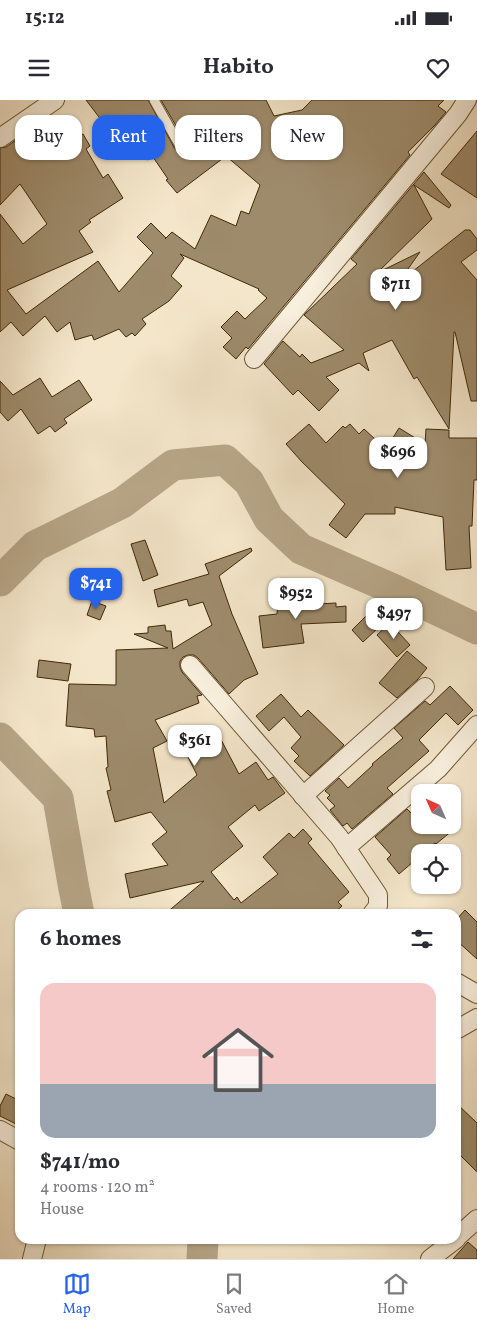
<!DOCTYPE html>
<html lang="en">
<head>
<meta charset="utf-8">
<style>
	:root { --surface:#fff; --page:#f2f2f3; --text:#2b2b33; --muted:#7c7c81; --line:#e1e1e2; --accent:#2563eb }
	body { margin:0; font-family:Vollkorn,serif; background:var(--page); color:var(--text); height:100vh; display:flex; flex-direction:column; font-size:19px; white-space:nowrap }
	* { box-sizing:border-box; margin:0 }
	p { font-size:16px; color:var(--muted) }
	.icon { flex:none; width:28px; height:28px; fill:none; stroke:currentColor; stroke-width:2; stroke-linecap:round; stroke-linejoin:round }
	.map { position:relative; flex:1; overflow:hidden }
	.sheet { position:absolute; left:15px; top:809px; width:446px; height:335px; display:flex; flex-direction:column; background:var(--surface); border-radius:15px; box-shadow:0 1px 4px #0004 }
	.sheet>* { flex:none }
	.top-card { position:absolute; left:15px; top:15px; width:448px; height:45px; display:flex; gap:10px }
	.needle { width:32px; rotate:315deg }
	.tools { position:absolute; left:411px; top:684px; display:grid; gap:10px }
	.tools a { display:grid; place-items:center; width:50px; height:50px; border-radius:10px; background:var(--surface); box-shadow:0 1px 4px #0004; font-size:25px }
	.price { position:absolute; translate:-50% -42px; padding:0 11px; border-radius:10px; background:#fff; color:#222; font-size:16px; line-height:32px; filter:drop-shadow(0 1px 2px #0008) }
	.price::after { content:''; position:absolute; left:50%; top:30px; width:15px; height:11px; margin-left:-8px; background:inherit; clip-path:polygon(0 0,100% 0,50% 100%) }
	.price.active { background:var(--accent); color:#fff }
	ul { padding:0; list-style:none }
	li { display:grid; align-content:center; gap:10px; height:265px; padding:0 25px }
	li+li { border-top:1px solid var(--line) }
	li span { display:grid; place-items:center; height:155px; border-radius:15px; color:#555 }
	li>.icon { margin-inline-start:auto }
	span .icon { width:90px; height:90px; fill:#fffc; stroke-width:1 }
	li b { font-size:21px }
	h2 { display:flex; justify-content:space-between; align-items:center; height:60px; padding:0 25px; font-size:21px }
	.tag { padding:0 18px; border-radius:15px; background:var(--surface); box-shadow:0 1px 4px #0004; font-size:18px; line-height:45px }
	.tag.active { background:var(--accent); color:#fff }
	.status { display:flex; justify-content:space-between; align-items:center; height:35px; padding:0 25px; background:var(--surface); direction:ltr }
	.status svg { height:14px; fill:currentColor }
	header { display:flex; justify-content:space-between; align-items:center; height:65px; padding:0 25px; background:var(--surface); font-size:22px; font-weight:700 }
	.tabs { display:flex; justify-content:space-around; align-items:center; height:70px; border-top:1px solid var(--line); background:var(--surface); font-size:14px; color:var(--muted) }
	.tabs a { display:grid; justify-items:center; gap:2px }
	.tabs .active { color:var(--accent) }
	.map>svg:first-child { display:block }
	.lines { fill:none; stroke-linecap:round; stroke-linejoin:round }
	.river { stroke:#b7a687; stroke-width:31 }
	.building { fill:#9e8b6b; stroke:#412905 }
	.lane-casing { stroke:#6e5836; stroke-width:11 }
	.street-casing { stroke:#6e5836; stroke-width:20 }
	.lane { stroke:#f8efdd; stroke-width:9 }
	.street { stroke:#f8efdd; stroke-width:18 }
</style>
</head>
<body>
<div class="status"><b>15:12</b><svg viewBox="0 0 49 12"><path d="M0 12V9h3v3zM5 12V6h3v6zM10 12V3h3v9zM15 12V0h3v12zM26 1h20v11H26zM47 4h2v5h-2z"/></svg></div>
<header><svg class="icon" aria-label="menu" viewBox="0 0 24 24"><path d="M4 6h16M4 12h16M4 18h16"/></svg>Habito<svg class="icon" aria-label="heart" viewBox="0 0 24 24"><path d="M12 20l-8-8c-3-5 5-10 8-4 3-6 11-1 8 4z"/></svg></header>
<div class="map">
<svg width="477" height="1159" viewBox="0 0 477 1159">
	<rect width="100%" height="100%" fill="#f4e6ca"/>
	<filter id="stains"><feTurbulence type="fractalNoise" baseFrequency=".004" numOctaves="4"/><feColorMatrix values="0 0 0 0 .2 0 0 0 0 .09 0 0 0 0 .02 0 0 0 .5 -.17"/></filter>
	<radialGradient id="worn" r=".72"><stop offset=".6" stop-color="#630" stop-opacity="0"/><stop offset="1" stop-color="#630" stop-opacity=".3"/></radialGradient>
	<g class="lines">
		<g class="river">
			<polyline points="0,481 35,446 122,403 173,365 225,360 249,382 269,419 301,449 395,490 477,529"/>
			<polyline points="0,638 58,698 74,789 79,814"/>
			<polyline points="202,1159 203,1139"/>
		</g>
	</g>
	<g class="building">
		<polygon points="86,0 148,0 175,49 179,52 185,50 186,43 161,0 266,0 274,16 302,10 312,0 444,0 438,6 446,12 435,25 408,52 410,55 248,249 246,247 236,259 223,247 232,238 221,227 237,211 245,219 267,198 258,190 259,189 180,154 184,158 171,176 182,186 169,201 142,219 146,224 135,236 132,233 126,237 119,229 94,240 92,235 75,240 70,222 57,232 45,216 23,236 11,222 0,232 0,114 23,144 47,124 20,84 0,105 0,48 6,47 29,31 41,24 56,50 83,34 90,46 86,49 103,78 108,74 123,98 89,120 91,122 79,131 93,152 7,190 26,214 98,161 119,192 153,153 137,137 151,123 166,138 165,139 172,132 195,149 211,115 236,126 241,111 249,114 260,85 226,56 177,93 166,80 168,79 153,57 147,60 142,50 131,59"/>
		<polygon points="477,31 477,98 441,74"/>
		<polygon points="424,72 451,105 449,108 414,85 432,119 377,173 420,152 398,183 465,130 470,130 477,139 477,150 461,162 477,180 477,301 471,301 455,232 454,232 449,329 417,277 414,279 392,240 363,253 369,271 359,263 326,277 339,290 319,311 298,290 293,295 264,264 283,241 300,257 302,254 311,263 344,250 304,215 357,164 351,159"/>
		<polygon points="40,278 52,297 79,280 92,300 64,319 67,323 55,332 50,326 38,334 21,309 8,321 0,312 0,281 13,295"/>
		<polygon points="309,324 326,343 343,326 345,328 350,324 359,334 364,329 386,349 399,328 425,344 426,329 449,330 449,338 477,338 477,380 474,380 472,426 469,426 471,468 446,470 443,417 395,407 395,414 365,414 346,438 329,425 345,404 302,362 286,344"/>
		<polygon points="145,440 158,475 143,481 131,444"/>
		<polygon points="251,448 252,451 219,476 232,514 258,574 244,580 229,594 198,558 194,555 188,555 183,557 180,561 180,567 182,572 202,595 197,596 199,603 155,620 167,641 153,648 164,703 197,675 181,643 194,636 197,640 216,630 239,674 256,662 268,680 273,677 285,693 259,711 255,705 228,727 243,746 211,772 234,800 237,797 241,803 278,774 263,757 289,733 294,738 303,729 312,739 308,743 349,792 338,802 342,806 333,814 165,814 204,781 130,798 125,774 168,765 152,744 167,732 151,712 115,722 107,691 111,690 106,668 108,667 106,636 95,637 94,629 66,626 69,584 116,585 116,550 168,548 134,534 148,533 148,527 165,525 166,531 171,531 173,549 212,525 203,502 189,506 187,499 158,507 154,490 209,474 205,464"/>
		<polygon points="279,488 294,488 293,498 299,499 299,505 336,503 336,507 346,506 346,522 301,524 304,543 263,548 259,516 277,514"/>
		<polygon points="92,501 106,506 100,520 87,515"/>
		<polygon points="366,516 378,528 363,542 352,530"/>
		<polygon points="390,523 410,545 397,557 377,535"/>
		<polygon points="407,551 427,568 418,579 397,598 379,583"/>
		<polygon points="39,560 71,564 68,581 37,577"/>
		<polygon points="450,586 473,610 458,625 446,613 419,640 429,651 387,688 393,694 352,729 347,723 343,726 330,710 335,706 327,698 330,695 325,691 339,678 348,688 373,665 372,664 403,638 394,628 425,601 430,605"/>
		<polygon points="281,594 301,617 308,610 344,645 310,676 294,661 299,656 291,648 301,637 284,617 269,631 256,616"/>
		<polygon points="420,705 420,725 459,725 436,744 435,743 424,752 420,752 420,756 399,774 387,759 391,755 375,737 407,709 411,713"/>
		<polygon points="465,810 477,822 477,859 456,840 456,820"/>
		<polygon points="6,994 20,1001 20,1026 0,1016 0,1006"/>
		<polygon points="456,1003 477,1023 477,1072 456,1051"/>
		<polygon points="468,1142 477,1150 477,1159 453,1159"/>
	</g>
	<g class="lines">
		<g class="lane-casing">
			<polyline id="lane" points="154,0 180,46"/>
		</g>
		<g class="street-casing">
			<g id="street">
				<polyline points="0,38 55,0"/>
				<polyline points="254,259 458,14 467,0"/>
				<polyline points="190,565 339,737 378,795 378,806 372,814"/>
				<polyline points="303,696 425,587"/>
				<polyline points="346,748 438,669 477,625"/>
				<polyline points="456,882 477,894"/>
				<polyline points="456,930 477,918"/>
				<polyline points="0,1030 20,1041"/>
				<polyline points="456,1138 477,1119"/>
				<polyline points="32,1159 37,1139"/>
				<polyline points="430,1159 456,1139"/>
			</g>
		</g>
		<use href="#lane" class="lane"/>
		<use href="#street" class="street"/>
	</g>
	<rect width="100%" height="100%" filter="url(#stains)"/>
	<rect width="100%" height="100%" fill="url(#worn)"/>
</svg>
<div class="tools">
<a><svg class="needle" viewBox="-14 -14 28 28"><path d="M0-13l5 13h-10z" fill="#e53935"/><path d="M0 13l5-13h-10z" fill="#7c7c81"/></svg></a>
<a><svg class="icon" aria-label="locate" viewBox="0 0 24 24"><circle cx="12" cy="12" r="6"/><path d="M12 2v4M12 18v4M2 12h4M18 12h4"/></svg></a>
</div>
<b class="price" style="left:396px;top:211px">$711</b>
<b class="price" style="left:398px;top:379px">$696</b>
<b class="price active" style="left:96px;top:510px">$741</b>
<b class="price" style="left:296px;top:520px">$952</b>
<b class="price" style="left:394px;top:540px">$497</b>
<b class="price" style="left:195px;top:667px">$361</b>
<div class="top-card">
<a class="tag">Buy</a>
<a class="tag active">Rent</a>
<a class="tag">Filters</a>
<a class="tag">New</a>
</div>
<section class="sheet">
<h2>6 homes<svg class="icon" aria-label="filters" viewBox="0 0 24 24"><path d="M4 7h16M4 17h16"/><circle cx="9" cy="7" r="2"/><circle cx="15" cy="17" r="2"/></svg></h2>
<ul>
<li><span style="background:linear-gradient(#f6c9c9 65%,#9aa5b1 0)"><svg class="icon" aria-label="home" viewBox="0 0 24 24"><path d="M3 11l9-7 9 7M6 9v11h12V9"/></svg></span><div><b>$741/mo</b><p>4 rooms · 120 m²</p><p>House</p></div></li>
</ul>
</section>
</div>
<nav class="tabs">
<a class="active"><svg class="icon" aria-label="map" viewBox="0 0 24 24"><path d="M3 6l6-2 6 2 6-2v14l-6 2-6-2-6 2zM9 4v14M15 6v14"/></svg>Map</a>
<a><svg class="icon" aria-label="saved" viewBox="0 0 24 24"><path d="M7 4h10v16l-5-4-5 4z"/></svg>Saved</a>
<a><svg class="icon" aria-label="home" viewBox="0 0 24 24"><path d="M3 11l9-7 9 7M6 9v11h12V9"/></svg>Home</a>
</nav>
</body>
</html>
